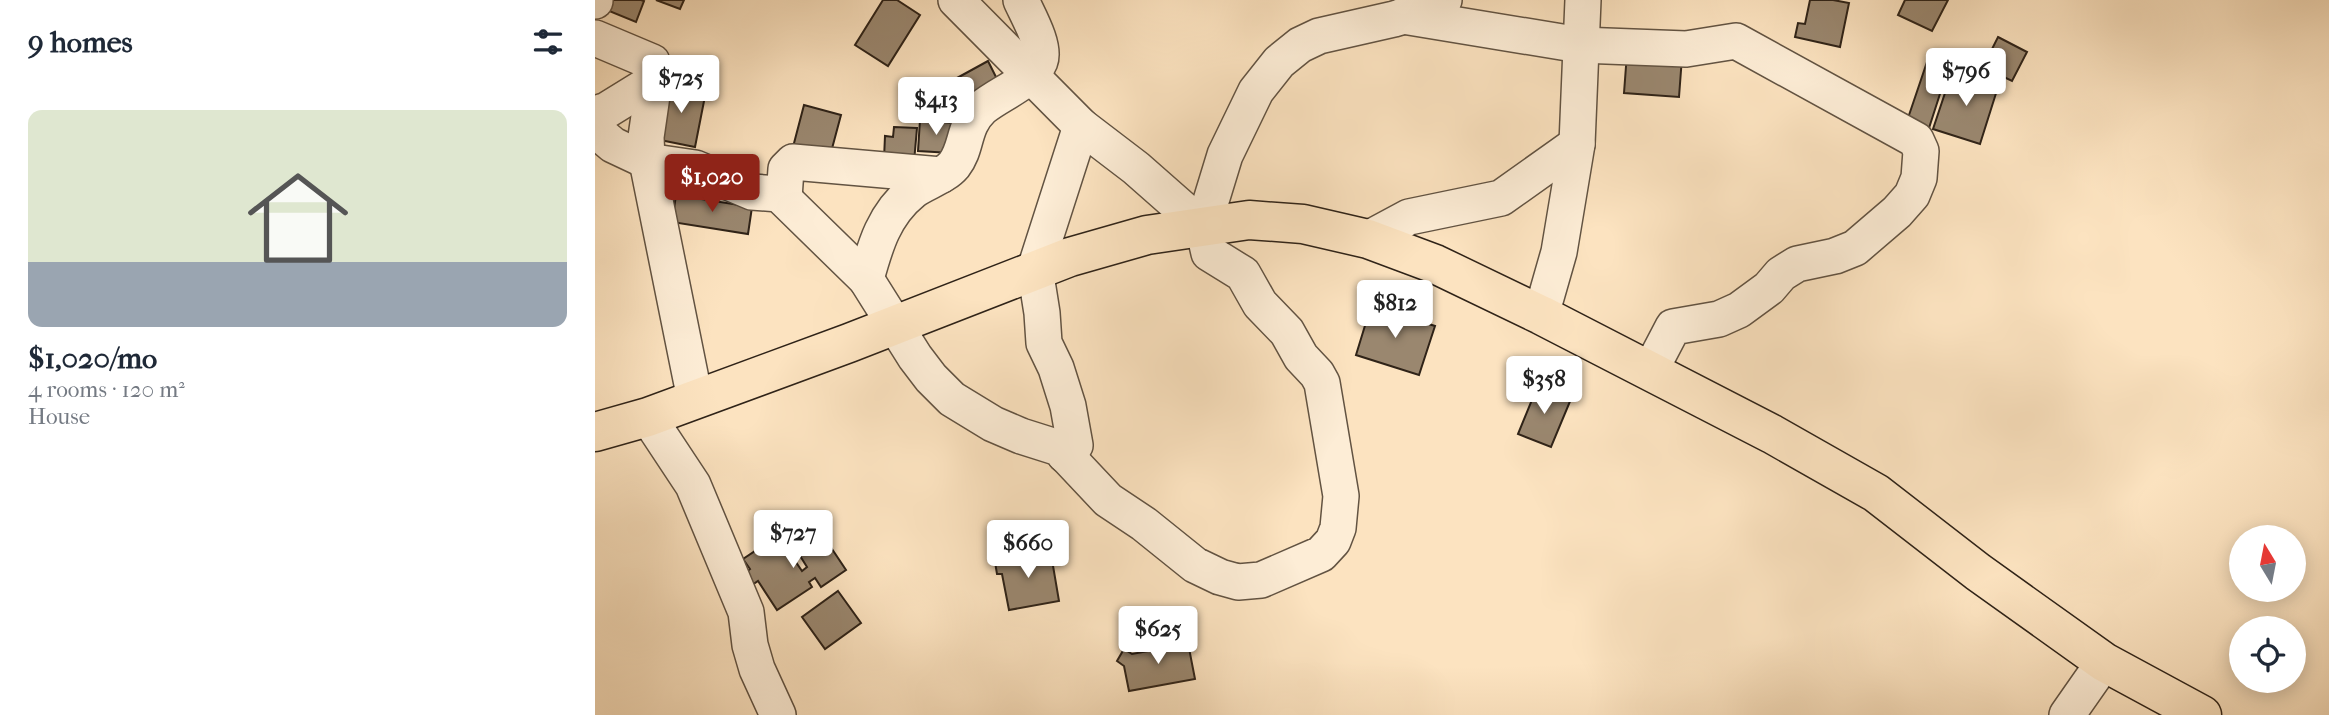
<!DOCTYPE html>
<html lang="en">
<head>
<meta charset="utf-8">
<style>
	:root { --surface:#fff; --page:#f2f2f3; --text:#1f2937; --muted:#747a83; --line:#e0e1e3; --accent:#8f2418 }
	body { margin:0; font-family:"IM FELL French Canon",serif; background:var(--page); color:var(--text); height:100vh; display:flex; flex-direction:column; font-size:26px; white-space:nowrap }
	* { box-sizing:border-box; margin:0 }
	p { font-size:23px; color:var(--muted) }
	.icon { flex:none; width:38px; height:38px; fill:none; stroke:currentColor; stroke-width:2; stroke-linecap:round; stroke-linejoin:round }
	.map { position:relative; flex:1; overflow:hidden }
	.details { display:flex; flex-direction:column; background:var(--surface); width:595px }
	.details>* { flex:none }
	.needle { width:46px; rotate:350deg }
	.controls { position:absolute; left:1634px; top:525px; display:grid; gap:14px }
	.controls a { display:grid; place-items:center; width:77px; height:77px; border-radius:50%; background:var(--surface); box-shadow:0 4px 18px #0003; font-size:35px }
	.price { position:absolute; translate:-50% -60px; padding:0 16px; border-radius:7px; background:#fff; color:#222; font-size:23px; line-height:46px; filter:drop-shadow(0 2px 4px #0008) }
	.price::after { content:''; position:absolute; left:50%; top:42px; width:21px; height:16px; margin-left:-10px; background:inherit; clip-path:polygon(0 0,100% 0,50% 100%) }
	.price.current { background:var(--accent); color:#fff }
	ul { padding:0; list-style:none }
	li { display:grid; align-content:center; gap:14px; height:371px; padding:0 28px }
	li+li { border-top:2px solid var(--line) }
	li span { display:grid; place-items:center; height:217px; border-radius:14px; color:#555 }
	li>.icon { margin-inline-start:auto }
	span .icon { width:126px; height:126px; fill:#fffc; stroke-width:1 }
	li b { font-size:30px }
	h2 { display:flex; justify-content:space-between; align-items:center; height:84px; padding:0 28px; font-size:30px }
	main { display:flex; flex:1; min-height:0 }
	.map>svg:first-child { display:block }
	.building { fill:#9a876f; stroke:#2f2318; stroke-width:2 }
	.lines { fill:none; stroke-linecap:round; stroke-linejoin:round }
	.minor-casing { stroke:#625342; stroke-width:38 }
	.major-casing { stroke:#2f2318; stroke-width:41 }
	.minor { stroke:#fdedd6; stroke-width:35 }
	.major { stroke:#fce3c0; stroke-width:38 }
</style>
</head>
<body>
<main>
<section class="details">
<h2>9 homes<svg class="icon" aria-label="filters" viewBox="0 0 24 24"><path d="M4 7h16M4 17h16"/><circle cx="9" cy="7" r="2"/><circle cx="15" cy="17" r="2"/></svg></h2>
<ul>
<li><span style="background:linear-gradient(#dfe7d0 70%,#9aa5b1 0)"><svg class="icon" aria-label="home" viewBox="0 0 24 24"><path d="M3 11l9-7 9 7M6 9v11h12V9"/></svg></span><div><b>$1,020/mo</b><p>4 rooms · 120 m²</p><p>House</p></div></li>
</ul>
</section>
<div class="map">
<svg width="1734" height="715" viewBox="0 0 1734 715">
	<rect width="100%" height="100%" fill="#fce3c0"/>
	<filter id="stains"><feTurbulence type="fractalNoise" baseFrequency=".00286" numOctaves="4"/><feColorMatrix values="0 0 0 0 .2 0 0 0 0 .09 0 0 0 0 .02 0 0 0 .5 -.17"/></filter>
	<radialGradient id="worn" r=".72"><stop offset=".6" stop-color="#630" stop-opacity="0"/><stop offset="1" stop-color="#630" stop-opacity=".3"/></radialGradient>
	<g class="building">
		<polygon points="5,0 46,0 49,1 41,22 2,6"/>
		<polygon points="61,0 89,0 85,9"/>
		<polygon points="288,0 302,0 325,15 293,66 260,45"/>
		<polygon points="1215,0 1238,0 1254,3 1245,47 1200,37 1203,23 1210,24"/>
		<polygon points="1310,0 1353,0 1337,31 1303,15"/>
		<polygon points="1403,37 1432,52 1417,81 1388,67"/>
		<polygon points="1032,53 1087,57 1084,97 1029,93"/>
		<polygon points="393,61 407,89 377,105 362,78"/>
		<polygon points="1332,62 1353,69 1334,128 1312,121"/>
		<polygon points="1357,72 1403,87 1385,144 1338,129"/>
		<polygon points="72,83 111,91 100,147 60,139"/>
		<polygon points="209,105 246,115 235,156 198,147"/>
		<polygon points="325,120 359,123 356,153 323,151"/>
		<polygon points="299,127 322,128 319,162 289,159 290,136 298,137"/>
		<polygon points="81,195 157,207 153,234 77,222"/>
		<polygon points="776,306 840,326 824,375 761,355"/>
		<polygon points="943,385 976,399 956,447 923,434"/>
		<polygon points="227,534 251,570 226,587 220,578 214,582 217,587 182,610 163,581 157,585 150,573 155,569 148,559 169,545 174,552 188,543 207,571 212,567 202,551"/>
		<polygon points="434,552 435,558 456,554 464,601 414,610 407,574 402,574 400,562 416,559 415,555"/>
		<polygon points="243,591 266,623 230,649 207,617"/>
		<polygon points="582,636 593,643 600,679 534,691 529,666 522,661 529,649 537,654 575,647"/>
	</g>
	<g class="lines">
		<g class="minor-casing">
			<g id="minor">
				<polyline points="361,0 486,126 440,269 447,313 449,343 461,368 473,406 480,445 470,455"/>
				<polyline points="0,1 0,0"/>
				<polyline points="808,16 985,45 1091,49 1141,41 1321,140 1326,151 1324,178 1317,195 1302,212 1260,248 1240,256 1202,264 1186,274 1174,288 1144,310 1124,319 1078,327 1055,371"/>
				<polyline points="0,38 57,62 60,75 51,137 52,161 100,399"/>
				<polyline points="0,114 12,110 59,81"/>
				<polyline points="486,126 541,168 608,227"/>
				<polyline points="0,130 18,145 52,161 100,168 157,192 184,194 271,279 320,357 336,378 357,399 398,424 426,436 464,448 513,500 549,524 600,565 625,577 643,582 666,580 726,554 738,541 743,528 746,496 727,383 722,374 706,357 692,332 665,304 648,274 614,253 608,227 630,155 661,91 684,62 705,45 724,36 799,19 833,9 849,0"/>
				<polyline points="189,198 191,169 198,162 346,175"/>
				<polyline points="773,239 814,217 906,198 982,144"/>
				<path d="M271,279C280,246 289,214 318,191C330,182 349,177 359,165C373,147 367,127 387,108C405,93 436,83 445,61C451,46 432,14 426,0"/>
				<polyline points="946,315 964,252 982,144 988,0"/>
				<polyline points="53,417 98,485 151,612 155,645 162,669 183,715"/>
				<polyline points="1472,715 1509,662"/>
			</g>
		</g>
		<g class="major-casing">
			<polyline id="major" points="0,432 53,417 254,343 475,257 552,235 654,220 708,224 773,239 840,264 946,315 1177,434 1281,493 1383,572 1509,662 1607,715"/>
		</g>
		<use href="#minor" class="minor"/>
		<use href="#major" class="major"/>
	</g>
	<rect width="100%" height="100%" filter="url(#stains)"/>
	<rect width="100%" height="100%" fill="url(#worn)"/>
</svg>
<div class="controls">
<a><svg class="needle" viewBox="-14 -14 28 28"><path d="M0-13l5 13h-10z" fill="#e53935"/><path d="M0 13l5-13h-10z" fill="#747a83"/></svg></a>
<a><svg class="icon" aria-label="locate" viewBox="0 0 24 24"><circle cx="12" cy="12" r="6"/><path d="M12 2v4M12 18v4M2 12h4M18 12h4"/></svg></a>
</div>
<b class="price" style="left:1371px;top:108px">$796</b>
<b class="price" style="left:86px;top:115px">$725</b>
<b class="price" style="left:341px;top:137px">$413</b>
<b class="price current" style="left:117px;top:214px">$1,020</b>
<b class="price" style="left:800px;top:340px">$812</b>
<b class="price" style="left:949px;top:416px">$358</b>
<b class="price" style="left:198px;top:570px">$727</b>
<b class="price" style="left:433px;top:580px">$660</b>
<b class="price" style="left:563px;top:666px">$625</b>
</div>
</main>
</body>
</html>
